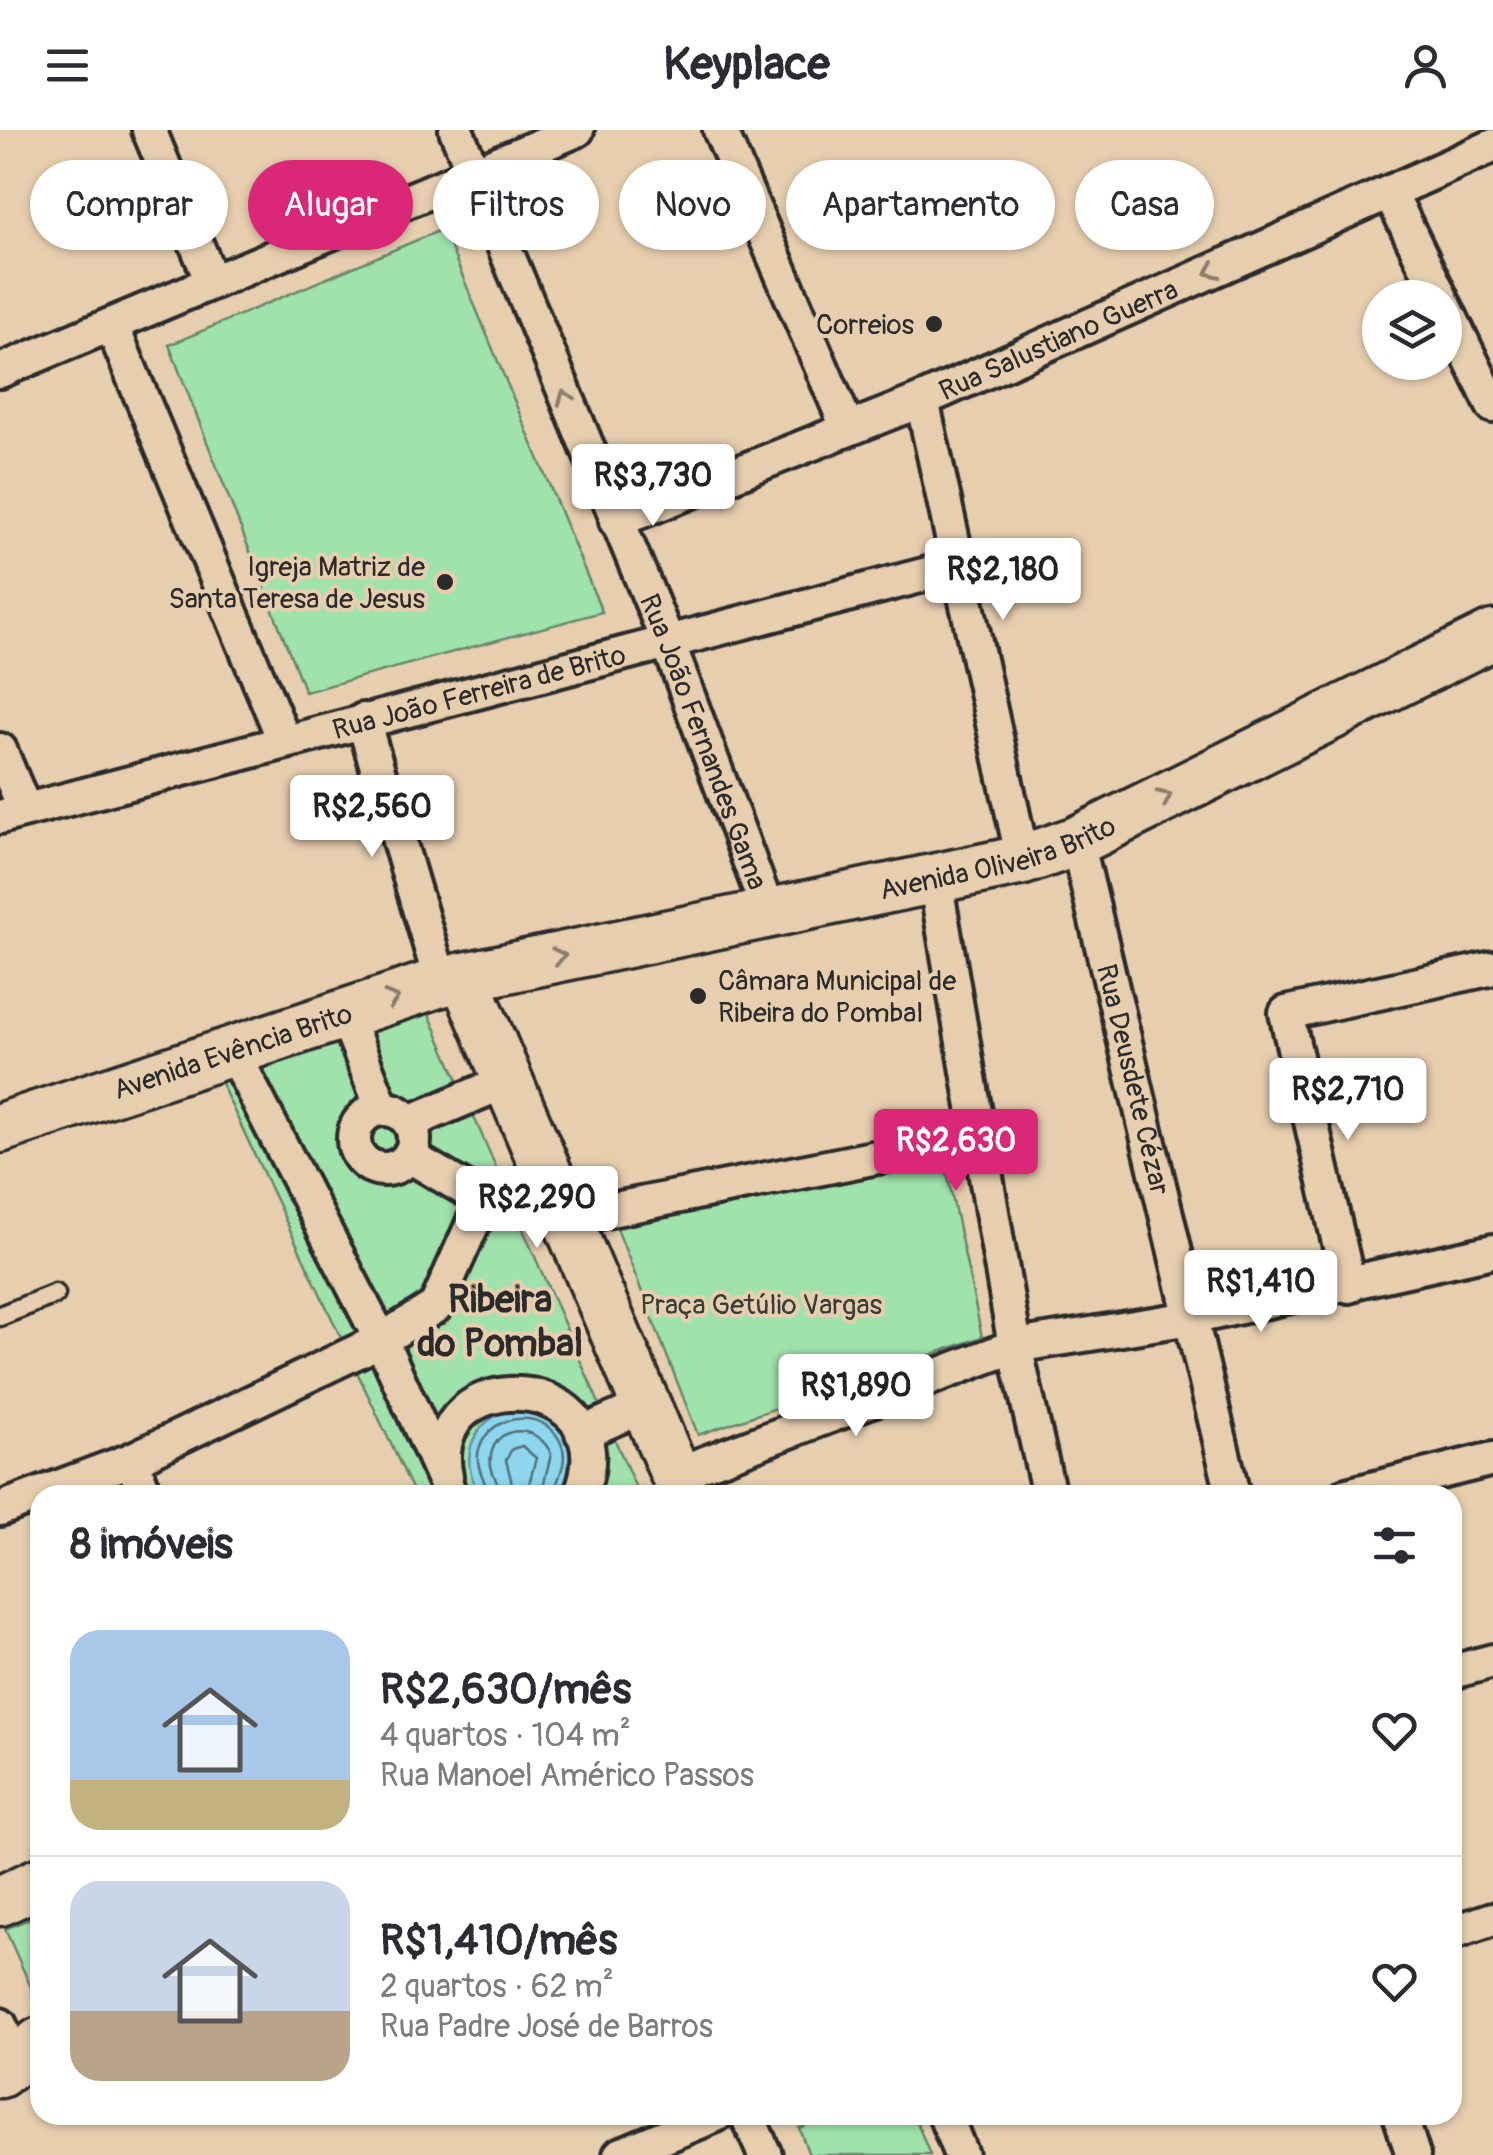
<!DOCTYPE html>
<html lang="pt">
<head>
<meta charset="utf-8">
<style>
	:root { --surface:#fff; --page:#f7f7f7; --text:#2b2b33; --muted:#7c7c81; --line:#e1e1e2; --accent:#db2777 }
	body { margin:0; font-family:Pangolin,sans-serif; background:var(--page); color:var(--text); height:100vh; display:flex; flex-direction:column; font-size:38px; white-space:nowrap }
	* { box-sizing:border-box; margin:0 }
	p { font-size:32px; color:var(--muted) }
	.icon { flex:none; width:55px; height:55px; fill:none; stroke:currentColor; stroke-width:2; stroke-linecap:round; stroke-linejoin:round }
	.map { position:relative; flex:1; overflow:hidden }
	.details { position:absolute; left:30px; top:1355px; width:1432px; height:640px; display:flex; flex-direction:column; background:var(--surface); border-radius:30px; box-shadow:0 2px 8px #0004 }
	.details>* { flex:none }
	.guide { position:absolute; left:30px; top:30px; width:1435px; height:90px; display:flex; gap:20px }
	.fabs { position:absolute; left:1362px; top:150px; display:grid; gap:20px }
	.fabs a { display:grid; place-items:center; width:100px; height:100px; border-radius:50%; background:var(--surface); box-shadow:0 2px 8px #0004; font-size:50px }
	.price { position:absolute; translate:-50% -85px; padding:0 22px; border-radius:10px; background:#fff; color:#222; font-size:32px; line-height:65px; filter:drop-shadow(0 2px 5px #0008) }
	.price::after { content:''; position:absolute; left:50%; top:60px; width:30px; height:22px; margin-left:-15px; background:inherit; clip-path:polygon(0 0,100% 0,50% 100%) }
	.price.current { background:var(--accent); color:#fff }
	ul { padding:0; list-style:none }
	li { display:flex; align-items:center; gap:30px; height:250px; padding:0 40px }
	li+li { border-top:2px solid var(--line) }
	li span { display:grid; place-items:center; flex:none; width:280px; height:200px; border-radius:30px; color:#555 }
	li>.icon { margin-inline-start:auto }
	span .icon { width:120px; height:120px; fill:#fffc; stroke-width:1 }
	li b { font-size:42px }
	h2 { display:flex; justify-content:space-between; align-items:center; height:120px; padding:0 40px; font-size:42px }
	.chip { padding:0 35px; border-radius:45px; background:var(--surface); box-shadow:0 2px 8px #0004; font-size:35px; line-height:90px }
	.chip.current { background:var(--accent); color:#fff }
	header { display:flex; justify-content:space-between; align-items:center; height:130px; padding:0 40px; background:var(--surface); font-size:45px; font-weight:700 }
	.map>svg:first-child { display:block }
	.green { fill:#a0e2ac; stroke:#66866c; stroke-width:2.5 }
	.water { fill:#8dd6ee; stroke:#6692a0; stroke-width:2.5 }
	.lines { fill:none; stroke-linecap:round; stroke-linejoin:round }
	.shore { stroke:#526f79; stroke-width:2.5 }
	.lane-casing { stroke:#2b2b2b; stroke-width:25 }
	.street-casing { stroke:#2b2b2b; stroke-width:40 }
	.secondary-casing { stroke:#2b2b2b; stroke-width:55 }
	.lane { stroke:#e7ceaf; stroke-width:18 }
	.street { stroke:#e7ceaf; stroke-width:32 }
	.secondary { stroke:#e7ceaf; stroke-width:48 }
	.oneway { stroke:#897c6d }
	.poi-dot { fill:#2b2b2b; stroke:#e7ceaf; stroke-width:4 }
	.labels { text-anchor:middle; stroke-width:8; stroke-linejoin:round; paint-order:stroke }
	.poi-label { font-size:28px; fill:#2b2b2b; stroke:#e7ceaf; text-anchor:end }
	.street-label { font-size:28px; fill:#2b2b2b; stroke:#e7ceaf }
	.park-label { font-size:28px; fill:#373d38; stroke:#e7ceaf }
	.district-label { font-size:38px; font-weight:bold; fill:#2b2b2b; stroke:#e7ceaf }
</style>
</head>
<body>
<header><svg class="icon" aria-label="menu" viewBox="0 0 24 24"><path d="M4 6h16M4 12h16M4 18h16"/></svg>Keyplace<svg class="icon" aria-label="person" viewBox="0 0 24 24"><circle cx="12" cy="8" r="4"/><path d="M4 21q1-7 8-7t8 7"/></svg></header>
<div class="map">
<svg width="1493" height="2025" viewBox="0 0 1493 2025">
	<rect width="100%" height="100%" fill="#e7ceaf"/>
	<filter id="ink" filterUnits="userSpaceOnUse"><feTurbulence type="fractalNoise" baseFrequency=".01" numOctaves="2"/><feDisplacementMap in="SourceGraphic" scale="20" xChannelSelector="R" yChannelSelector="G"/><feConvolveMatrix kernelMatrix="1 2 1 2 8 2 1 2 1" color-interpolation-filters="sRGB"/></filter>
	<g filter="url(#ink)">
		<g class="green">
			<polygon points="443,99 602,482 305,562 169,215"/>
			<polygon points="429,884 639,1365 415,1365 220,951"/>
			<polygon points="945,1033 982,1207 698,1305 616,1096"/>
			<polygon points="40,1784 40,1873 39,1875 5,1799"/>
			<polygon points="830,1985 914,1985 930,2025 809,2025 799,1998"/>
		</g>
		<path class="water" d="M507,1279C517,1280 531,1278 540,1281C575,1293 581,1339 561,1365H480C459,1329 469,1297 507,1279Z"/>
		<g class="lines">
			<g class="shore">
				<path d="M488,1365C486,1349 474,1337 479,1319C491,1279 552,1278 563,1319C567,1337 556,1349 554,1365"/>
				<path d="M500,1365C499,1351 488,1340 491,1325C498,1291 540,1296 551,1324L541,1365"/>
				<polyline points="515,1365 506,1330 512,1319 522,1316 536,1328 526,1365"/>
			</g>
			<g class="lane-casing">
				<polyline id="lane" points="0,1186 55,1164"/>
			</g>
			<g class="street-casing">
				<g id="street">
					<polyline points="149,0 212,152"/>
					<path id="s1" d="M456,0L668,512L768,781"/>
					<polyline points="720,0 848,299"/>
					<polyline points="1390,62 1441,168"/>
					<polyline points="1445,176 1493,276"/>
					<polyline points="112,196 284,610"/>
					<polyline points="0,241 577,0"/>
					<polyline points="922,270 1023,730"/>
					<path id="s2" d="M616,391L922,270L1493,16"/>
					<polyline points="363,590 441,852"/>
					<polyline points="0,620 25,680"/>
					<path id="s3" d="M0,687L958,436"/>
					<path id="s4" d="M1077,711L1233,1365"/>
					<polyline points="935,749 1015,1216 1049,1365"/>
					<polyline points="345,884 382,978"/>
					<polyline points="232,920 381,1210 448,1359"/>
					<circle cx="384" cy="1009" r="30"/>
					<polyline points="410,992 507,951"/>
					<polyline points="409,1026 489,1073"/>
					<polyline points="565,1089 978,1007"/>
					<polyline points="1349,1156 1286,883 1493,838"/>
					<polyline points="582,1303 646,1275"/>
					<polyline points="131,1330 146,1365"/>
					<polyline points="676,1344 1015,1216 1191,1188 1493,1121"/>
					<path d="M446,1347C421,1227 632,1240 580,1365"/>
					<polyline points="1347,1365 1493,1329"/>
					<polyline points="0,1379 131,1330 381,1210 436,1176 474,1091 489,1073 505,1061 547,1046"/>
					<polyline points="1452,1542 1493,1531"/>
					<polyline points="1452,1803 1493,1789"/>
					<polyline points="0,1895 15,1931"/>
					<polyline points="747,1985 765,2025"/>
					<polyline points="945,1985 961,2025"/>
					<polyline points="1400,1985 1413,2025"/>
					<polyline points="620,2025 716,1985"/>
				</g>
			</g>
			<g class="secondary-casing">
				<g id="secondary">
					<polyline points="464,847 684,1365"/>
					<path id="s5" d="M0,998L441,852L1023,730L1077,711L1493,505"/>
					<polyline points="0,1771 40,1752"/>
					<polyline points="0,1943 40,1912"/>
				</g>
			</g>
			<use href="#lane" class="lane"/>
			<use href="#street" class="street"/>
			<use href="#secondary" class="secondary"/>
		</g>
		<defs><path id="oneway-chevron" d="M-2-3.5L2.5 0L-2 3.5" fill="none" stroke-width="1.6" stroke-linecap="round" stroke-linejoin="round" transform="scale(2.5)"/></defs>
		<g class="oneway">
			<use href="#oneway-chevron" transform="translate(1212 141) rotate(156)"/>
			<use href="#oneway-chevron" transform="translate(565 267) rotate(-112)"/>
			<use href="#oneway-chevron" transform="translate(1165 667) rotate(-26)"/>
			<use href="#oneway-chevron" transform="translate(559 826) rotate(-12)"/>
			<use href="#oneway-chevron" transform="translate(392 869) rotate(-18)"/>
		</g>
	</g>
	<g class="poi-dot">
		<circle cx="934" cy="194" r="10"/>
		<circle cx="445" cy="452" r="10"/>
		<circle cx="698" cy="866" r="10"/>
	</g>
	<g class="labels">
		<g class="poi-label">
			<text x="914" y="204">Correios</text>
			<text x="425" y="446">Igreja Matriz de<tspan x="425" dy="32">Santa Teresa de Jesus</tspan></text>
			<text x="718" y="860" text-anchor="start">Câmara Municipal de<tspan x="718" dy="32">Ribeira do Pombal</tspan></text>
		</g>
		<g class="street-label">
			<text dy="10" stroke="none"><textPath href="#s2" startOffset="478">Rua Salustiano Guerra</textPath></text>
			<text dy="10" stroke="none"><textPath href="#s3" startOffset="495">Rua João Ferreira de Brito</textPath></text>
			<text dy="10" stroke="none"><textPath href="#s1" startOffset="660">Rua João Fernandes Gama</textPath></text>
			<text dy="10" stroke="none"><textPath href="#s5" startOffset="1035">Avenida Oliveira Brito</textPath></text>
			<text dy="10" stroke="none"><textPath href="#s5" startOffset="245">Avenida Evência Brito</textPath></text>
			<text dy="10" stroke="none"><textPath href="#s4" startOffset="245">Rua Deusdete Cézar</textPath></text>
		</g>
		<g class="park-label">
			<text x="761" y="1184">Praça Getúlio Vargas</text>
		</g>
		<g class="district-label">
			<text x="500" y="1182">Ribeira<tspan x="500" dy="44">do Pombal</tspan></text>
		</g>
	</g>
</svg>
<div class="fabs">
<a><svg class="icon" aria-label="layers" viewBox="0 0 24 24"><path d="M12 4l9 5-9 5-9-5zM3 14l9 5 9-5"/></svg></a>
</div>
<b class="price" style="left:653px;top:399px">R$3,730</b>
<b class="price" style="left:1003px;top:493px">R$2,180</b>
<b class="price" style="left:372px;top:730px">R$2,560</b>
<b class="price" style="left:1348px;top:1013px">R$2,710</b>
<b class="price current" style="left:956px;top:1064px">R$2,630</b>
<b class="price" style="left:537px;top:1121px">R$2,290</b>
<b class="price" style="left:1261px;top:1205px">R$1,410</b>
<b class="price" style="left:856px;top:1309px">R$1,890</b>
<div class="guide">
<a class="chip">Comprar</a>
<a class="chip current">Alugar</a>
<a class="chip">Filtros</a>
<a class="chip">Novo</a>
<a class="chip">Apartamento</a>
<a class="chip">Casa</a>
</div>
<section class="details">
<h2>8 imóveis<svg class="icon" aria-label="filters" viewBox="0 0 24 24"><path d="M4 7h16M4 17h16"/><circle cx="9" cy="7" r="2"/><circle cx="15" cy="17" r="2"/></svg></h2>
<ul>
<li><span style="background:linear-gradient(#a9c7e8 75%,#c2b280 0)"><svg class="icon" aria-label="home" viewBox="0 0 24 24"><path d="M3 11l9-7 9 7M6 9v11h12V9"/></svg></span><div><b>R$2,630/mês</b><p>4 quartos · 104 m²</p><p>Rua Manoel Américo Passos</p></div><svg class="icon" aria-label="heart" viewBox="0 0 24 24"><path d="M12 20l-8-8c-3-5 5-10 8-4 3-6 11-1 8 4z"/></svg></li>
<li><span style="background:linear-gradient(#c9d6e8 65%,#b9a48a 0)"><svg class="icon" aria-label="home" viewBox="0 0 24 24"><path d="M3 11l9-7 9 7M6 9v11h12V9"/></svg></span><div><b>R$1,410/mês</b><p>2 quartos · 62 m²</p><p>Rua Padre José de Barros</p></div><svg class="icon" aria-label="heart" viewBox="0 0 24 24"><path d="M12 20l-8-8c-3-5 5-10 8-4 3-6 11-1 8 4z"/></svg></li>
</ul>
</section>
</div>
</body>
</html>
